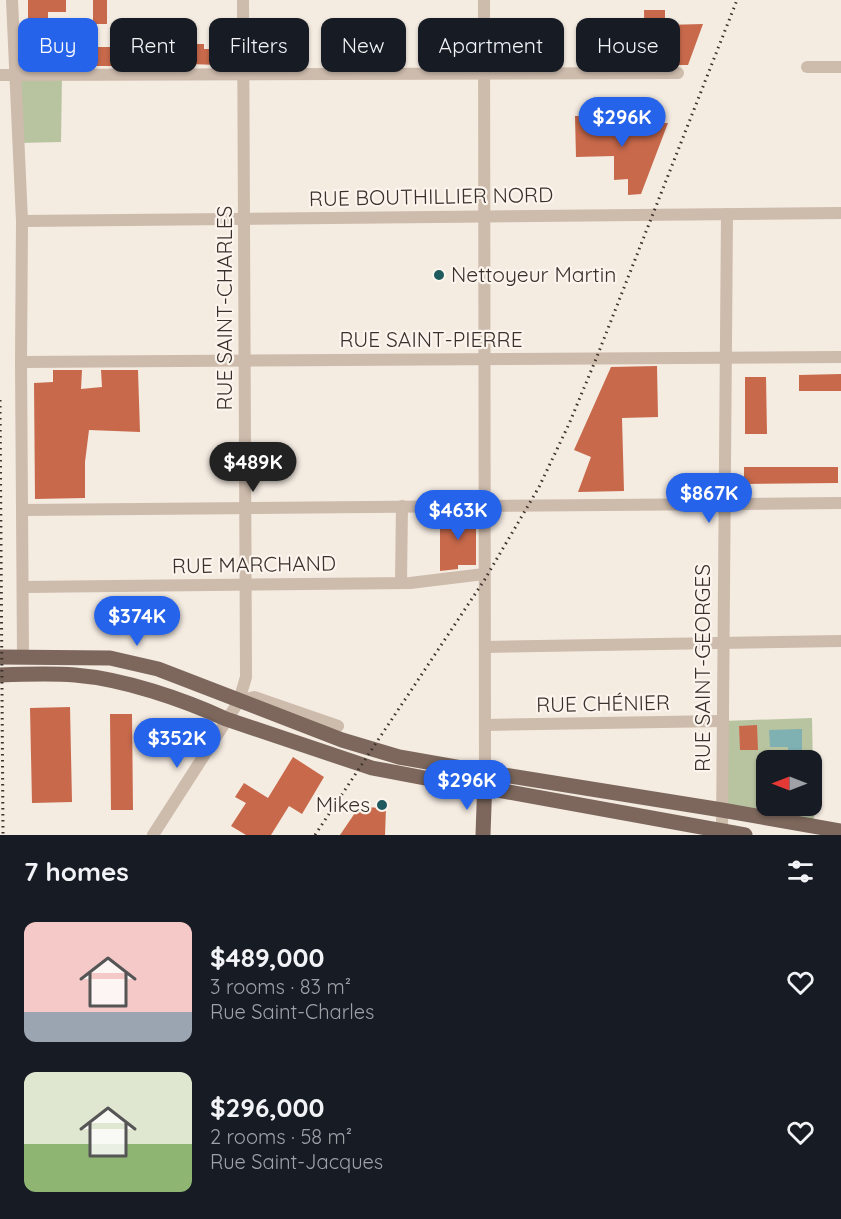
<!DOCTYPE html>
<html lang="en">
<head>
<meta charset="utf-8">
<style>
	:root { --surface:#171b24; --page:#242831; --text:#f1f3f6; --muted:#9ea1a6; --accent:#2563eb }
	body { margin:0; font-family:Quicksand,sans-serif; background:var(--page); color:var(--text); height:100vh; display:flex; flex-direction:column; font-size:22px; white-space:nowrap }
	* { box-sizing:border-box; margin:0 }
	p { font-size:20px; color:var(--muted) }
	.icon { flex:none; width:33px; height:33px; fill:none; stroke:currentColor; stroke-width:2; stroke-linecap:round; stroke-linejoin:round }
	.map { position:relative; height:835px; overflow:hidden }
	.side { display:flex; flex-direction:column; background:var(--surface); flex:1 }
	.side>* { flex:none }
	.top-card { position:absolute; left:18px; top:18px; width:806px; height:54px; display:flex; gap:12px }
	.needle { width:39px; rotate:270deg }
	.fabs { position:absolute; left:756px; top:750px; display:grid; gap:12px }
	.fabs a { display:grid; place-items:center; width:66px; height:66px; border-radius:12px; background:var(--surface); box-shadow:0 2px 4px #0004; font-size:30px }
	.price { position:absolute; translate:-50% -51px; padding:0 14px; border-radius:21px; background:var(--accent); color:#fff; font-size:20px; line-height:39px; filter:drop-shadow(0 2px 3px #0008) }
	.price::after { content:''; position:absolute; left:50%; top:36px; width:18px; height:14px; margin-left:-9px; background:inherit; clip-path:polygon(0 0,100% 0,50% 100%) }
	.price.current { background:#222; color:#fff }
	ul { padding:0; list-style:none }
	li { display:flex; align-items:center; gap:18px; height:150px; padding:0 24px }
	li span { display:grid; place-items:center; flex:none; width:168px; height:120px; border-radius:12px; color:#555 }
	li>.icon { margin-inline-start:auto }
	span .icon { width:72px; height:72px; fill:#fffc; stroke-width:1 }
	li b { font-size:26px }
	h2 { display:flex; justify-content:space-between; align-items:center; height:72px; padding:0 24px; font-size:26px }
	.chip { padding:0 21px; border-radius:12px; background:var(--surface); box-shadow:0 2px 4px #0004; font-size:21px; line-height:54px }
	.chip.current { background:var(--accent); color:#fff }
	.map>svg:first-child { display:block }
	.green { fill:#b8c4a0; fill-rule:evenodd }
	.water { fill:#7fb0b2 }
	.building { fill:#c8694b }
	.lines { fill:none; stroke-linecap:round; stroke-linejoin:round }
	.minor { stroke:#cdbbac; stroke-width:12 }
	.major { stroke:#7d675c; stroke-width:15 }
	.rail { stroke:#3b302b; stroke-width:3; stroke-dasharray:1.5 4.5; stroke-linecap:butt }
	.poi-dot { fill:#1f5a5e; stroke:#fbf5ee; stroke-width:2 }
	.labels { text-anchor:middle; stroke-width:4.5; stroke-linejoin:round; paint-order:stroke }
	.street-label { font-size:21px; fill:#3b302b; stroke:#fbf5ee }
	.poi-label { font-size:21px; fill:#3b302b; stroke:#fbf5ee; text-anchor:start }
</style>
</head>
<body>
<div class="map">
<svg width="841" height="835" viewBox="0 0 841 835">
	<rect width="100%" height="100%" fill="#f4ebe1"/>
	<g class="green">
		<polygon points="15,75 62,75 61,142 18,143"/>
		<path d="M812,718L814,827L722,810L723,721ZM766,760H812V806H766Z"/>
	</g>
	<polygon class="water" points="802,729 802,760 788,760 788,747 770,747 769,730"/>
	<g class="building">
		<polygon points="28,0 66,0 66,12 48,12 48,19 28,19"/>
		<rect x="93" y="0" width="14" height="24"/>
		<polygon points="644,10 665,10 665,25 703,24 688,65 645,65"/>
		<polygon points="175,27 187,27 187,44 204,44 204,49 216,49 217,65 190,64 190,52 172,52 172,66 93,66 92,47 116,47 116,40 145,39 146,48 162,47 162,44 175,44"/>
		<polygon points="330,27 366,29 364,62 352,61 352,55 334,55 334,49 329,49"/>
		<polygon points="41,41 42,66 27,66 27,42"/>
		<rect x="57" y="43" width="16" height="23"/>
		<polygon points="575,116 593,116 593,125 668,123 641,194 628,195 628,179 614,180 614,156 576,157"/>
		<polygon points="657,366 658,417 622,418 624,491 578,492 591,457 574,450 611,367"/>
		<polygon points="53,370 82,370 81,389 102,387 101,370 138,370 140,432 89,430 85,462 85,498 35,499 34,383 53,382"/>
		<polygon points="841,374 841,391 799,391 799,375"/>
		<polygon points="745,377 766,377 767,434 745,434"/>
		<polygon points="744,467 838,467 838,483 744,484"/>
		<polygon points="476,514 476,565 458,565 458,569 440,571 440,515"/>
		<polygon points="70,707 72,802 32,803 30,708"/>
		<polygon points="110,714 132,714 133,810 111,810"/>
		<polygon points="757,725 758,750 740,750 739,726"/>
		<polygon points="293,757 324,777 302,814 289,806 271,835 246,835 231,826 246,803 235,797 244,783 268,798"/>
		<polygon points="359,807 386,808 385,835 340,835"/>
	</g>
	<g class="lines">
		<g class="minor">
			<polyline points="12,0 22,221 21,362 23,656"/>
			<polyline points="484,0 485,772"/>
			<polyline points="807,67 841,67"/>
			<polyline points="0,75 678,73"/>
			<polyline points="22,221 841,213"/>
			<polyline points="21,362 841,357"/>
			<polyline points="22,510 841,503"/>
			<polyline points="401,583 402,506"/>
			<polyline points="23,587 410,583 484,574"/>
			<polyline points="485,647 841,641"/>
			<polyline points="239,701 254,697 338,726"/>
			<polyline points="485,725 723,721"/>
			<polyline points="153,835 239,701 246,677 243,0"/>
			<polyline points="722,835 727,214"/>
		</g>
		<g class="major">
			<polyline points="0,657 110,658 158,669 342,740 399,757 485,772 722,810 841,831"/>
			<path d="M0,675C25,674 50,673 75,675C124,679 182,699 226,719L372,768L430,779L492,789L745,835"/>
			<polyline points="483,835 485,778"/>
		</g>
		<g class="rail">
			<polyline points="0,400 3,835"/>
			<polyline points="315,835 485,579 539,487 569,424 596,359 737,0"/>
		</g>
	</g>
	<g class="poi-dot">
		<circle cx="439" cy="275" r="6"/>
		<circle cx="382" cy="805" r="6"/>
	</g>
	<g class="labels">
		<g class="street-label">
			<text transform="translate(431 197) rotate(-1)" y="7">RUE BOUTHILLIER NORD</text>
			<text transform="translate(225 308) rotate(-90)" y="7">RUE SAINT-CHARLES</text>
			<text x="431" y="347">RUE SAINT-PIERRE</text>
			<text transform="translate(254 565) rotate(-1)" y="7">RUE MARCHAND</text>
			<text transform="translate(703 668) rotate(-90)" y="7">RUE SAINT-GEORGES</text>
			<text transform="translate(603 704) rotate(-1)" y="7">RUE CHÉNIER</text>
		</g>
		<g class="poi-label">
			<text x="451" y="282">Nettoyeur Martin</text>
			<text x="370" y="812" text-anchor="end">Mikes</text>
		</g>
	</g>
</svg>
<div class="fabs">
<a><svg class="needle" viewBox="-14 -14 28 28"><path d="M0-13l5 13h-10z" fill="#e53935"/><path d="M0 13l5-13h-10z" fill="#9ea1a6"/></svg></a>
</div>
<b class="price" style="left:622px;top:148px">$296K</b>
<b class="price current" style="left:253px;top:493px">$489K</b>
<b class="price" style="left:709px;top:524px">$867K</b>
<b class="price" style="left:458px;top:541px">$463K</b>
<b class="price" style="left:137px;top:647px">$374K</b>
<b class="price" style="left:177px;top:769px">$352K</b>
<b class="price" style="left:467px;top:811px">$296K</b>
<div class="top-card">
<a class="chip current">Buy</a>
<a class="chip">Rent</a>
<a class="chip">Filters</a>
<a class="chip">New</a>
<a class="chip">Apartment</a>
<a class="chip">House</a>
</div>
</div>
<section class="side">
<h2>7 homes<svg class="icon" aria-label="filters" viewBox="0 0 24 24"><path d="M4 7h16M4 17h16"/><circle cx="9" cy="7" r="2"/><circle cx="15" cy="17" r="2"/></svg></h2>
<ul>
<li><span style="background:linear-gradient(#f6c9c9 75%,#9aa5b1 0)"><svg class="icon" aria-label="home" viewBox="0 0 24 24"><path d="M3 11l9-7 9 7M6 9v11h12V9"/></svg></span><div><b>$489,000</b><p>3 rooms · 83 m²</p><p>Rue Saint-Charles</p></div><svg class="icon" aria-label="heart" viewBox="0 0 24 24"><path d="M12 20l-8-8c-3-5 5-10 8-4 3-6 11-1 8 4z"/></svg></li>
<li><span style="background:linear-gradient(#dfe7d0 60%,#8fb573 0)"><svg class="icon" aria-label="home" viewBox="0 0 24 24"><path d="M3 11l9-7 9 7M6 9v11h12V9"/></svg></span><div><b>$296,000</b><p>2 rooms · 58 m²</p><p>Rue Saint-Jacques</p></div><svg class="icon" aria-label="heart" viewBox="0 0 24 24"><path d="M12 20l-8-8c-3-5 5-10 8-4 3-6 11-1 8 4z"/></svg></li>
</ul>
</section>
</body>
</html>
